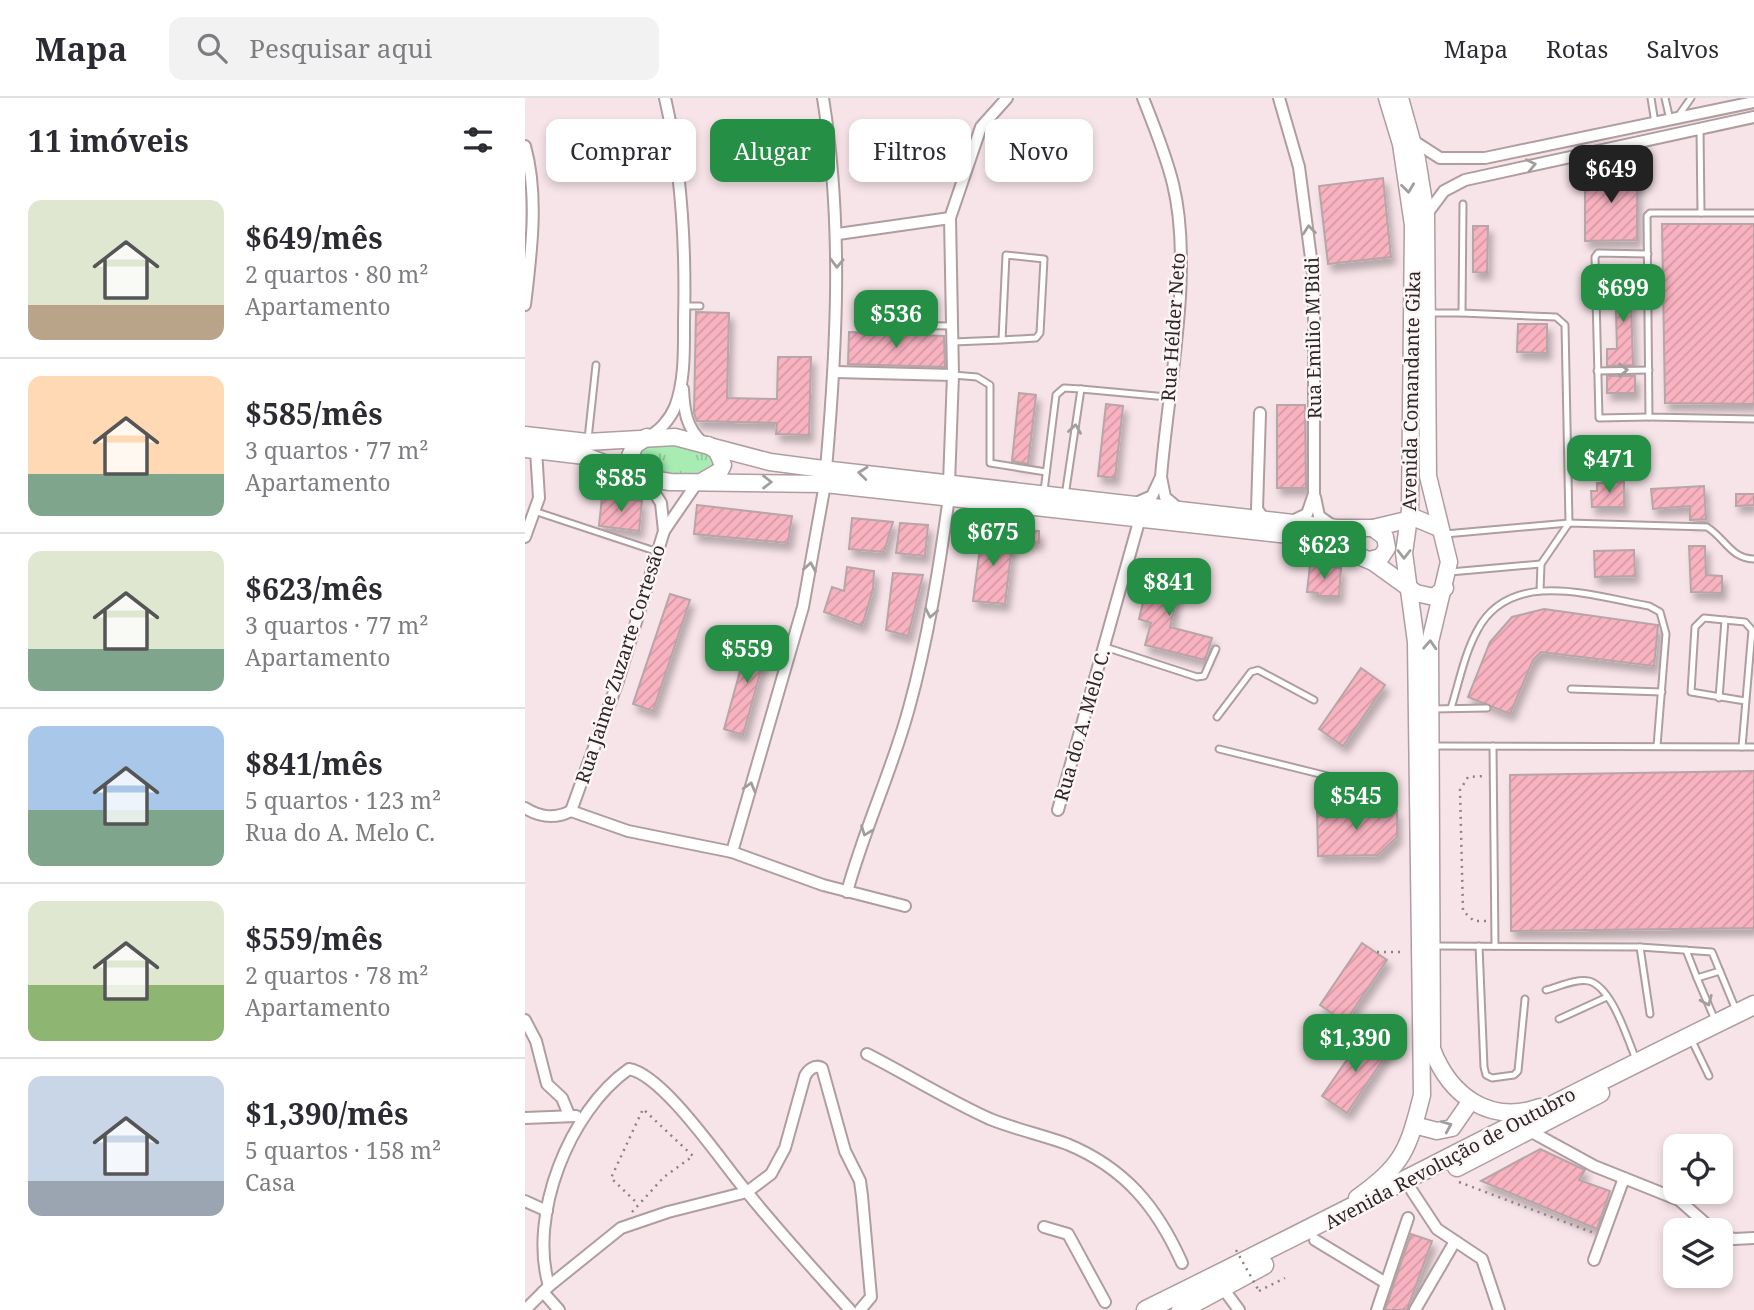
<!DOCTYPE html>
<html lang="pt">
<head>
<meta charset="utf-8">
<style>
	:root { --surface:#fff; --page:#f2f2f3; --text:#2b2b33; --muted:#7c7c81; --line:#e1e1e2; --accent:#258f46 }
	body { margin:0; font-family:"Noto Serif",serif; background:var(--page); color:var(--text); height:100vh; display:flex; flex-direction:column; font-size:26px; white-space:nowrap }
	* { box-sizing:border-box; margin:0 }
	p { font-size:23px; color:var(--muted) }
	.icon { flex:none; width:38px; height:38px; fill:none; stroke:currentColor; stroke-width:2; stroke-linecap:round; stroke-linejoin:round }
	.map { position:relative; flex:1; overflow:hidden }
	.side { display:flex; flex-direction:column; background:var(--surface); width:525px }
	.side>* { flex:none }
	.banner { position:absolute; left:21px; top:21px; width:665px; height:63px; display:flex; gap:14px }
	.controls { position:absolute; left:1138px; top:1036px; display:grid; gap:14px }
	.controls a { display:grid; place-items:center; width:70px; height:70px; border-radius:14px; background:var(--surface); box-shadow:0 4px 10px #0003; font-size:35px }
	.price { position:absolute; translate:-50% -60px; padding:0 16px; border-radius:14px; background:var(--accent); color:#fff; font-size:23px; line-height:46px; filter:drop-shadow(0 2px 4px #0008) }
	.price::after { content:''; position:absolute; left:50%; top:42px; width:21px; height:16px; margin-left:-10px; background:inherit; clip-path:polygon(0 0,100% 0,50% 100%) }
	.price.on { background:#222; color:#fff }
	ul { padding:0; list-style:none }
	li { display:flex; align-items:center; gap:21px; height:175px; padding:0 28px }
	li+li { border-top:2px solid var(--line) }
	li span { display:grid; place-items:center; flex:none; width:196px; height:140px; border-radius:14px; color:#555 }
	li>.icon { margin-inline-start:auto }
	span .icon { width:84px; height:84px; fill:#fffc; stroke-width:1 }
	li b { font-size:30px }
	h2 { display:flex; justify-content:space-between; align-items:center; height:84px; padding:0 28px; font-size:30px }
	.tag { padding:0 24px; border-radius:14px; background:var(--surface); box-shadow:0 4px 10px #0003; font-size:24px; line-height:63px }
	.tag.on { background:var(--accent); color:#fff }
	header { display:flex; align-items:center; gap:42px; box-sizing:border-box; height:98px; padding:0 35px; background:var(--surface); border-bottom:2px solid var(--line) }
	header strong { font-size:33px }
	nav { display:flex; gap:38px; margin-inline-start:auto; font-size:24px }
	.search { width:490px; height:63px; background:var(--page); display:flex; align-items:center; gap:18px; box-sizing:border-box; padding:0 24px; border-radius:14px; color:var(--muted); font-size:26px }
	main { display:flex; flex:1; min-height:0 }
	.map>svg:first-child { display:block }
	.grass { fill:url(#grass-tufts) }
	.building { fill:url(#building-hatch); stroke:#b7a5a8; stroke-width:2; filter:url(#shadow) }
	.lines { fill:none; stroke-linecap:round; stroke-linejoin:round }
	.lane-casing { stroke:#af9da0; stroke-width:9 }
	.street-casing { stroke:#af9da0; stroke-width:14 }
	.secondary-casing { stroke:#af9da0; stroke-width:19 }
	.primary-casing { stroke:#af9da0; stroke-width:21 }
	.path { stroke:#8e8184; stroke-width:2.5; stroke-dasharray:2 5; stroke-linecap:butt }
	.lane { stroke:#fff; stroke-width:5 }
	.street { stroke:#fff; stroke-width:10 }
	.secondary { stroke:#fff; stroke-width:16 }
	.primary { stroke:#fff; stroke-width:18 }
	.path-bridge { stroke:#8e8184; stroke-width:2.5; stroke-dasharray:2 5; stroke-linecap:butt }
	.oneway { stroke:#a19e9e }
	.labels { text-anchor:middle; stroke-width:5; stroke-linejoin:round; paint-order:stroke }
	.street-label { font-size:19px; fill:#2e2728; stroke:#fdf5f6 }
</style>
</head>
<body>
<header>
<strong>Mapa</strong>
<div class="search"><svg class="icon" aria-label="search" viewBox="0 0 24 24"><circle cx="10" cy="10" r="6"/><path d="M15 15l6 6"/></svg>Pesquisar aqui</div>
<nav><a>Mapa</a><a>Rotas</a><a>Salvos</a></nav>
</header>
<main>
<section class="side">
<h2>11 imóveis<svg class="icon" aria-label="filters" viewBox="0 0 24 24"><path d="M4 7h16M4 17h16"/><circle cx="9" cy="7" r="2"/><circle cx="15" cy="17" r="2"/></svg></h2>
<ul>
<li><span style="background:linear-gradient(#dfe7d0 75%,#b9a48a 0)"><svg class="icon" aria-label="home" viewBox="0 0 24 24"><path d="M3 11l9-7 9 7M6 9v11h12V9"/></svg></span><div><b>$649/mês</b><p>2 quartos · 80 m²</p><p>Apartamento</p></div></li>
<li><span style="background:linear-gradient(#ffd9b3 70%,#7fa58c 0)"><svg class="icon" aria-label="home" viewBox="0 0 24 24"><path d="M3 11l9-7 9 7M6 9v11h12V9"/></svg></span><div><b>$585/mês</b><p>3 quartos · 77 m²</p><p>Apartamento</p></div></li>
<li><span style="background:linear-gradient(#dfe7d0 70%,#7fa58c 0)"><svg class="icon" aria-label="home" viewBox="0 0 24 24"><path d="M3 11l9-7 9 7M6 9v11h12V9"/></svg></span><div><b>$623/mês</b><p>3 quartos · 77 m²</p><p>Apartamento</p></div></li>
<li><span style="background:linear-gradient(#a9c7e8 60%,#7fa58c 0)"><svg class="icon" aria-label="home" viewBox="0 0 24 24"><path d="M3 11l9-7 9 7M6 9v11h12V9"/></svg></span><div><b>$841/mês</b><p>5 quartos · 123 m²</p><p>Rua do A. Melo C.</p></div></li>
<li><span style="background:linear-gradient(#dfe7d0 60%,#8fb573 0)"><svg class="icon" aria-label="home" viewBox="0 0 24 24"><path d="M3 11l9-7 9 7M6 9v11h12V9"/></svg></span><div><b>$559/mês</b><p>2 quartos · 78 m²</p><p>Apartamento</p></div></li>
<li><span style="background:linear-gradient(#c9d6e8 75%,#9aa5b1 0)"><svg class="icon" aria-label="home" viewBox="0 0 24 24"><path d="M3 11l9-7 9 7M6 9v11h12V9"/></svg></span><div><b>$1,390/mês</b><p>5 quartos · 158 m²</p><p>Casa</p></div></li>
</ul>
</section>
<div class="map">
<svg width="1229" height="1212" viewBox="0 0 1229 1212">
	<defs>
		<pattern id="grass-tufts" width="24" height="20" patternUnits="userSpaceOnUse" patternTransform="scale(1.75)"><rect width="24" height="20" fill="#a8ecb4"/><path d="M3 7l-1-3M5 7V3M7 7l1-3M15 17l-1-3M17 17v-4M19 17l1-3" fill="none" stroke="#91ca9b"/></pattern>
		<pattern id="building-hatch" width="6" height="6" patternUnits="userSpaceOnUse" patternTransform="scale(1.75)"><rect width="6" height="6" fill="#f8b2c0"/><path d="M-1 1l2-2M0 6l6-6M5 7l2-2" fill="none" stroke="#d599a5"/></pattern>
		<filter id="shadow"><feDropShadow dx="4" dy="7" stdDeviation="3.5" flood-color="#0004"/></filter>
	</defs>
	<rect width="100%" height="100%" fill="#f7e4e8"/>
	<polygon class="grass" points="173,346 195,366 172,382 115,371 112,349"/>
	<g class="building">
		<polygon points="1060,72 1112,72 1112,142 1060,143"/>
		<polygon points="858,80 866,159 803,166 794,88"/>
		<polygon points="1137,126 1229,126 1229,306 1140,305"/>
		<polygon points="948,128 963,128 962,175 948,174"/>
		<polygon points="1090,175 1105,175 1108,267 1082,268 1082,251 1092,251"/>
		<polygon points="171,214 204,215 202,300 252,301 253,259 286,259 284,337 251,336 252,325 172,323 169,315"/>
		<polygon points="993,226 1022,226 1022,255 992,254"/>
		<polygon points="324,234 419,238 420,269 323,266"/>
		<rect x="1082" y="278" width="28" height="17"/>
		<polygon points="494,295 511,297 503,366 487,363"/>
		<polygon points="581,306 598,308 590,380 573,378"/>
		<polygon points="752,307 780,307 781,390 752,390"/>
		<polygon points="1099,384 1099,409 1067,409 1066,393 1072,393 1072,385"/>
		<polygon points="1179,388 1181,421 1165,422 1165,408 1128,411 1126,391"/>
		<polygon points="1211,396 1229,396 1229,407 1211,408"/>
		<polygon points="77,399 117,403 114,433 74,428"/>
		<polygon points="172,407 267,418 263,445 169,436"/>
		<polygon points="327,420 368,424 359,454 324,451"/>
		<polygon points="375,425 403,427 400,458 371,455"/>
		<polygon points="497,432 514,433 514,445 497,444"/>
		<polygon points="457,434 488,438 480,506 448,503"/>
		<polygon points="1164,448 1180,448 1181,477 1197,478 1197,495 1166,494"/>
		<polygon points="1109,452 1110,478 1070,479 1069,453"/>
		<polygon points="785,467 816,470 814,498 792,498 793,495 782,494"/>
		<polygon points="322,469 349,473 348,491 337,528 299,514 307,489 319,493"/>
		<polygon points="626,471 657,479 645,529 687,540 680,562 620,547 626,525 614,521"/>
		<polygon points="368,475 398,477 383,538 361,532"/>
		<polygon points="145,496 165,502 128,613 108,606"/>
		<polygon points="1019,511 1133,527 1129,568 1016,554 1008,562 985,616 943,599 965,544 987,519"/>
		<polygon points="225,537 244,543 218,637 199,631"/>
		<polygon points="836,570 860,587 818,648 794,631"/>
		<polygon points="1229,673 1229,830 986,833 985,677"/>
		<polygon points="872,712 872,739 853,757 793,758 792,713"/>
		<polygon points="837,845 862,862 820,924 795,907"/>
		<polygon points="839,937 863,954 822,1015 797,998"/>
		<polygon points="1015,1051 1060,1072 1054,1082 1085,1093 1072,1131 956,1083"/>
		<polygon points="886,1136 907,1143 882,1212 860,1212"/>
	</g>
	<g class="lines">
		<g class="lane-casing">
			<g id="lane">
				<polyline points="1126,0 1130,25"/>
				<polyline points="1140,0 1145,22"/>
				<polyline points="1154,17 1166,0"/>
				<polyline points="1175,31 1176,115"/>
				<polyline points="938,106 937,215 1031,219 1040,227 1044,425 1016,466 1015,493"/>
				<polyline points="1229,115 1125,115 1122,118 1124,319 1229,321"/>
				<polyline points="1123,156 1073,155 1070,159 1074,320 1124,319"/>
				<polyline points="160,208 175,208"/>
				<polyline points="905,215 937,215"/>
				<polyline points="361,227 427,228"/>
				<polyline points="428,244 477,242 481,157 519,161 515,235 511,240 477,242"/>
				<polyline points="1072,273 1124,272"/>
				<polyline points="428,277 452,279 465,287 465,365 521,374"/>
				<polyline points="556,291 642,299"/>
				<polyline points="63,341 71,267"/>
				<polyline points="519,393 531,297 539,290 556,291 540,398"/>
				<polyline points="12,414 133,454"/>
				<path d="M920,436L1044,425L1182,429C1201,441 1205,460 1229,461"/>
				<polyline points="925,474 1016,466"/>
				<polyline points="580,549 672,579 679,578 691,551"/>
				<polyline points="1046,591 1137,594"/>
				<polyline points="1194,600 1200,522"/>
				<path d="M926,610C934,585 939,557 952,533C985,469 1068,498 1124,508L1135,514L1141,536L1132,648"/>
				<polyline points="908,611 962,610"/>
				<polyline points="692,619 726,574 733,572 789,602"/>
				<polyline points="907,648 1229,649"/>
				<polyline points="968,648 970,848"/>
				<polyline points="1217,649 1227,532 1220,524 1179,520 1170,529 1166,594 1220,603"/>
				<polyline points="694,651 819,682"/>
				<polyline points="910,848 1115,849 1187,854 1211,912"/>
				<polyline points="954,848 959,969 961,977 967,980 989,977 993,973 1000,901"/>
				<polyline points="1115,849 1125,916"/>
				<polyline points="1161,852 1172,880 1195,873"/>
				<polyline points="1172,880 1190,922"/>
				<path d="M1021,892C1033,889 1052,880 1064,883C1088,890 1102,941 1111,961"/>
				<polyline points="1034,921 1082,899"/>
				<polyline points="1169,947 1184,978"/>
			</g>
		</g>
		<g class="street-casing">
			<g id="street">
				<path d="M298,0C318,124 312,246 301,371"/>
				<path d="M618,0C629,28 641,57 648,86C669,172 643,290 636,379L640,399L653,410"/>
				<polyline points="754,0 774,69 789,183 789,396 782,416 767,423"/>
				<polyline points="887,42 915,60 960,60 1229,4"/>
				<path d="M0,48C14,98 6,156 0,207"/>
				<polyline points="901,117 919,93 940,82 1229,19"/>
				<polyline points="313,136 425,120"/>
				<polyline points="310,274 428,277"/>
				<path d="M158,291C159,312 161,330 178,345"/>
				<polyline points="735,315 732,411 739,421"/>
				<path d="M122,339C134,334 145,321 150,309C160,283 159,251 159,224C161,149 157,73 140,0"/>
				<polyline points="424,385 428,277 425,120 456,29 482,0"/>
				<polyline points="790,399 794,418 808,428"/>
				<polyline points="611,405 627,398 635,381"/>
				<polyline points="139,433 172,385"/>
				<polyline points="0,439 14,400 11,352"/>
				<path d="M0,710C16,720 30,721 46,713L103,733L207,754L298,787L380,808"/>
				<polyline points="533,712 615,420"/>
				<polyline points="46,713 93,583 139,433 136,405 120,380"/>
				<polyline points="207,754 278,509 300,386"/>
				<path d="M322,794C339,731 367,673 384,610C403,541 414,471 424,399"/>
				<polyline points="0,922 11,943 22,986 37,1000 44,1017"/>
				<path d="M342,956C383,977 423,1002 465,1021C490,1031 517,1037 542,1046C600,1070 632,1109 657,1165"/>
				<polyline points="0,1020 51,1018"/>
				<polyline points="1005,1033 1069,1068 1154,1102 1188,1132"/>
				<polyline points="887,1093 912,1131 957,1161 974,1212"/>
				<polyline points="0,1103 22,1113"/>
				<polyline points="519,1129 543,1136 580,1204"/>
				<polyline points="1195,1136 1209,1141 1229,1140"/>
				<polyline points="790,1142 861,1185"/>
				<polyline points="1069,1162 1099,1080"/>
				<path d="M24,1188C3,1118 44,1013 104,971C139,977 198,1066 222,1094C255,1135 290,1173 325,1212"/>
				<polyline points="697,1189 714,1212"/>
				<polyline points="18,1194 34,1212"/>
				<path d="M0,1212L24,1188L96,1130L143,1114L222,1094L246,1076L260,1050L280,978C283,972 290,966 297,970L320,1053L335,1083L337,1098L346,1199L335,1212"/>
				<polyline points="852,1212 883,1120"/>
				<polyline points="890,1212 929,1145"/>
			</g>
		</g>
		<g class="secondary-casing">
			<g id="secondary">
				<path d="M875,0L892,61L901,117L903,378L924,464L905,544L907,951C925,998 965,1027 1015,1009"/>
				<polyline points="0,337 62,344 150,339 245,364 306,372 812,430 848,430 890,420 914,430"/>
				<polyline points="0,351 60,358 120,380 145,384 300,386 790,440 848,464 891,495 909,499 920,490"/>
				<polyline points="117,377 110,370 105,358 110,347 122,339"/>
				<polyline points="176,384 195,373 198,367 192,353 183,347"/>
				<polyline points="845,462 856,459 862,450 860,439 848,430"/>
				<polyline points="889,1027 912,1033 927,1030 945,1004"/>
				<path d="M832,1100C879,1066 883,1052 897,997L891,544L879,455L885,412L888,127L876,46L862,0"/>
			</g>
		</g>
		<g class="primary-casing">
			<g id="primary">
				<polyline points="932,1069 1075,995"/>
				<path d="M621,1212C825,1112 1025,1006 1229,907"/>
				<polyline points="656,1212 739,1167"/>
			</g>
		</g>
		<g class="path">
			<polyline points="961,823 949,823 938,813 935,692 943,679 961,678"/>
			<polyline points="852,854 879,854"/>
			<polyline points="856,946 880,946"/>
			<polyline points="934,1084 1069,1135"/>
			<polyline points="107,1114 139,1079 168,1058 118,1011 86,1080 113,1106"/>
			<polyline points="734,1193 760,1180"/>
		</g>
		<use href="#lane" class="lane"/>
		<use href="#street" class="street"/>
		<use href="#secondary" class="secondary"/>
		<use href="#primary" class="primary"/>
		<polyline class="path-bridge" points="711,1152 734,1193"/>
	</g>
	<defs><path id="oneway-chevron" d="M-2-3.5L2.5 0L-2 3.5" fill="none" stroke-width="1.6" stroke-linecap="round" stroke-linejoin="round" transform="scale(1.75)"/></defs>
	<g class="oneway">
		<use href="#oneway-chevron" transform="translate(1006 67) rotate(-12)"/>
		<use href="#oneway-chevron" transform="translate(883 90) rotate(83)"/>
		<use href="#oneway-chevron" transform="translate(784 132) rotate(-96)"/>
		<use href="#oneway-chevron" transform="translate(312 165) rotate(92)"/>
		<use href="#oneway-chevron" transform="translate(1098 272) rotate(-1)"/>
		<use href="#oneway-chevron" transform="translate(550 331) rotate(-82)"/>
		<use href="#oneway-chevron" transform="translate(338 375) rotate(-174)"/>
		<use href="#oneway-chevron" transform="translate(242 384)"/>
		<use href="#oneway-chevron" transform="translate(879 456) rotate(90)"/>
		<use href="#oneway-chevron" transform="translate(285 469) rotate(-80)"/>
		<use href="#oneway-chevron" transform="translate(406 515) rotate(101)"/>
		<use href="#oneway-chevron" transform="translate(905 547) rotate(-87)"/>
		<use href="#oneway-chevron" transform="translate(225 689) rotate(-74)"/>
		<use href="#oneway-chevron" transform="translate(341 733) rotate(111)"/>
		<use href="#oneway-chevron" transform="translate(1182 903) rotate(67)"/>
		<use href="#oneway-chevron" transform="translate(922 1028) rotate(-23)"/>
	</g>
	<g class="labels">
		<g class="street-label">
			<text transform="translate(648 229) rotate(-86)" y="7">Rua Hélder Neto</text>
			<text transform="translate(788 240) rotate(-91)" y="7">Rua Emilio M'Bidi</text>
			<text transform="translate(886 293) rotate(-89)" y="7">Avenida Comandante Gika</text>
			<text transform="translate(95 566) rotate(-72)" y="7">Rua Jaime Zuzarte Cortesão</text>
			<text transform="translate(557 627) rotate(-74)" y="7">Rua do A. Melo C.</text>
			<text transform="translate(925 1060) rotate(-28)" y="7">Avenida Revolução de Outubro</text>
		</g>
	</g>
</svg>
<div class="controls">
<a><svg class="icon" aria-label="locate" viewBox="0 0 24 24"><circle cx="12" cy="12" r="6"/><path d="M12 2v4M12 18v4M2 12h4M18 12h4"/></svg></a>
<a><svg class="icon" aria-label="layers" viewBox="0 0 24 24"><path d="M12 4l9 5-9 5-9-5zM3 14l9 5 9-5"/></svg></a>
</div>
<b class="price on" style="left:1086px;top:107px">$649</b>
<b class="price" style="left:1098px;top:226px">$699</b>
<b class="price" style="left:371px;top:252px">$536</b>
<b class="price" style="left:1084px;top:397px">$471</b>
<b class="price" style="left:96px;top:416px">$585</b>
<b class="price" style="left:468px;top:470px">$675</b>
<b class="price" style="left:799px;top:483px">$623</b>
<b class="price" style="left:644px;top:520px">$841</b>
<b class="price" style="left:222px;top:587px">$559</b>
<b class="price" style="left:831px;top:734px">$545</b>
<b class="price" style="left:830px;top:976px">$1,390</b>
<div class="banner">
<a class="tag">Comprar</a>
<a class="tag on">Alugar</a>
<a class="tag">Filtros</a>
<a class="tag">Novo</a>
</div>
</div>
</main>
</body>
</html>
